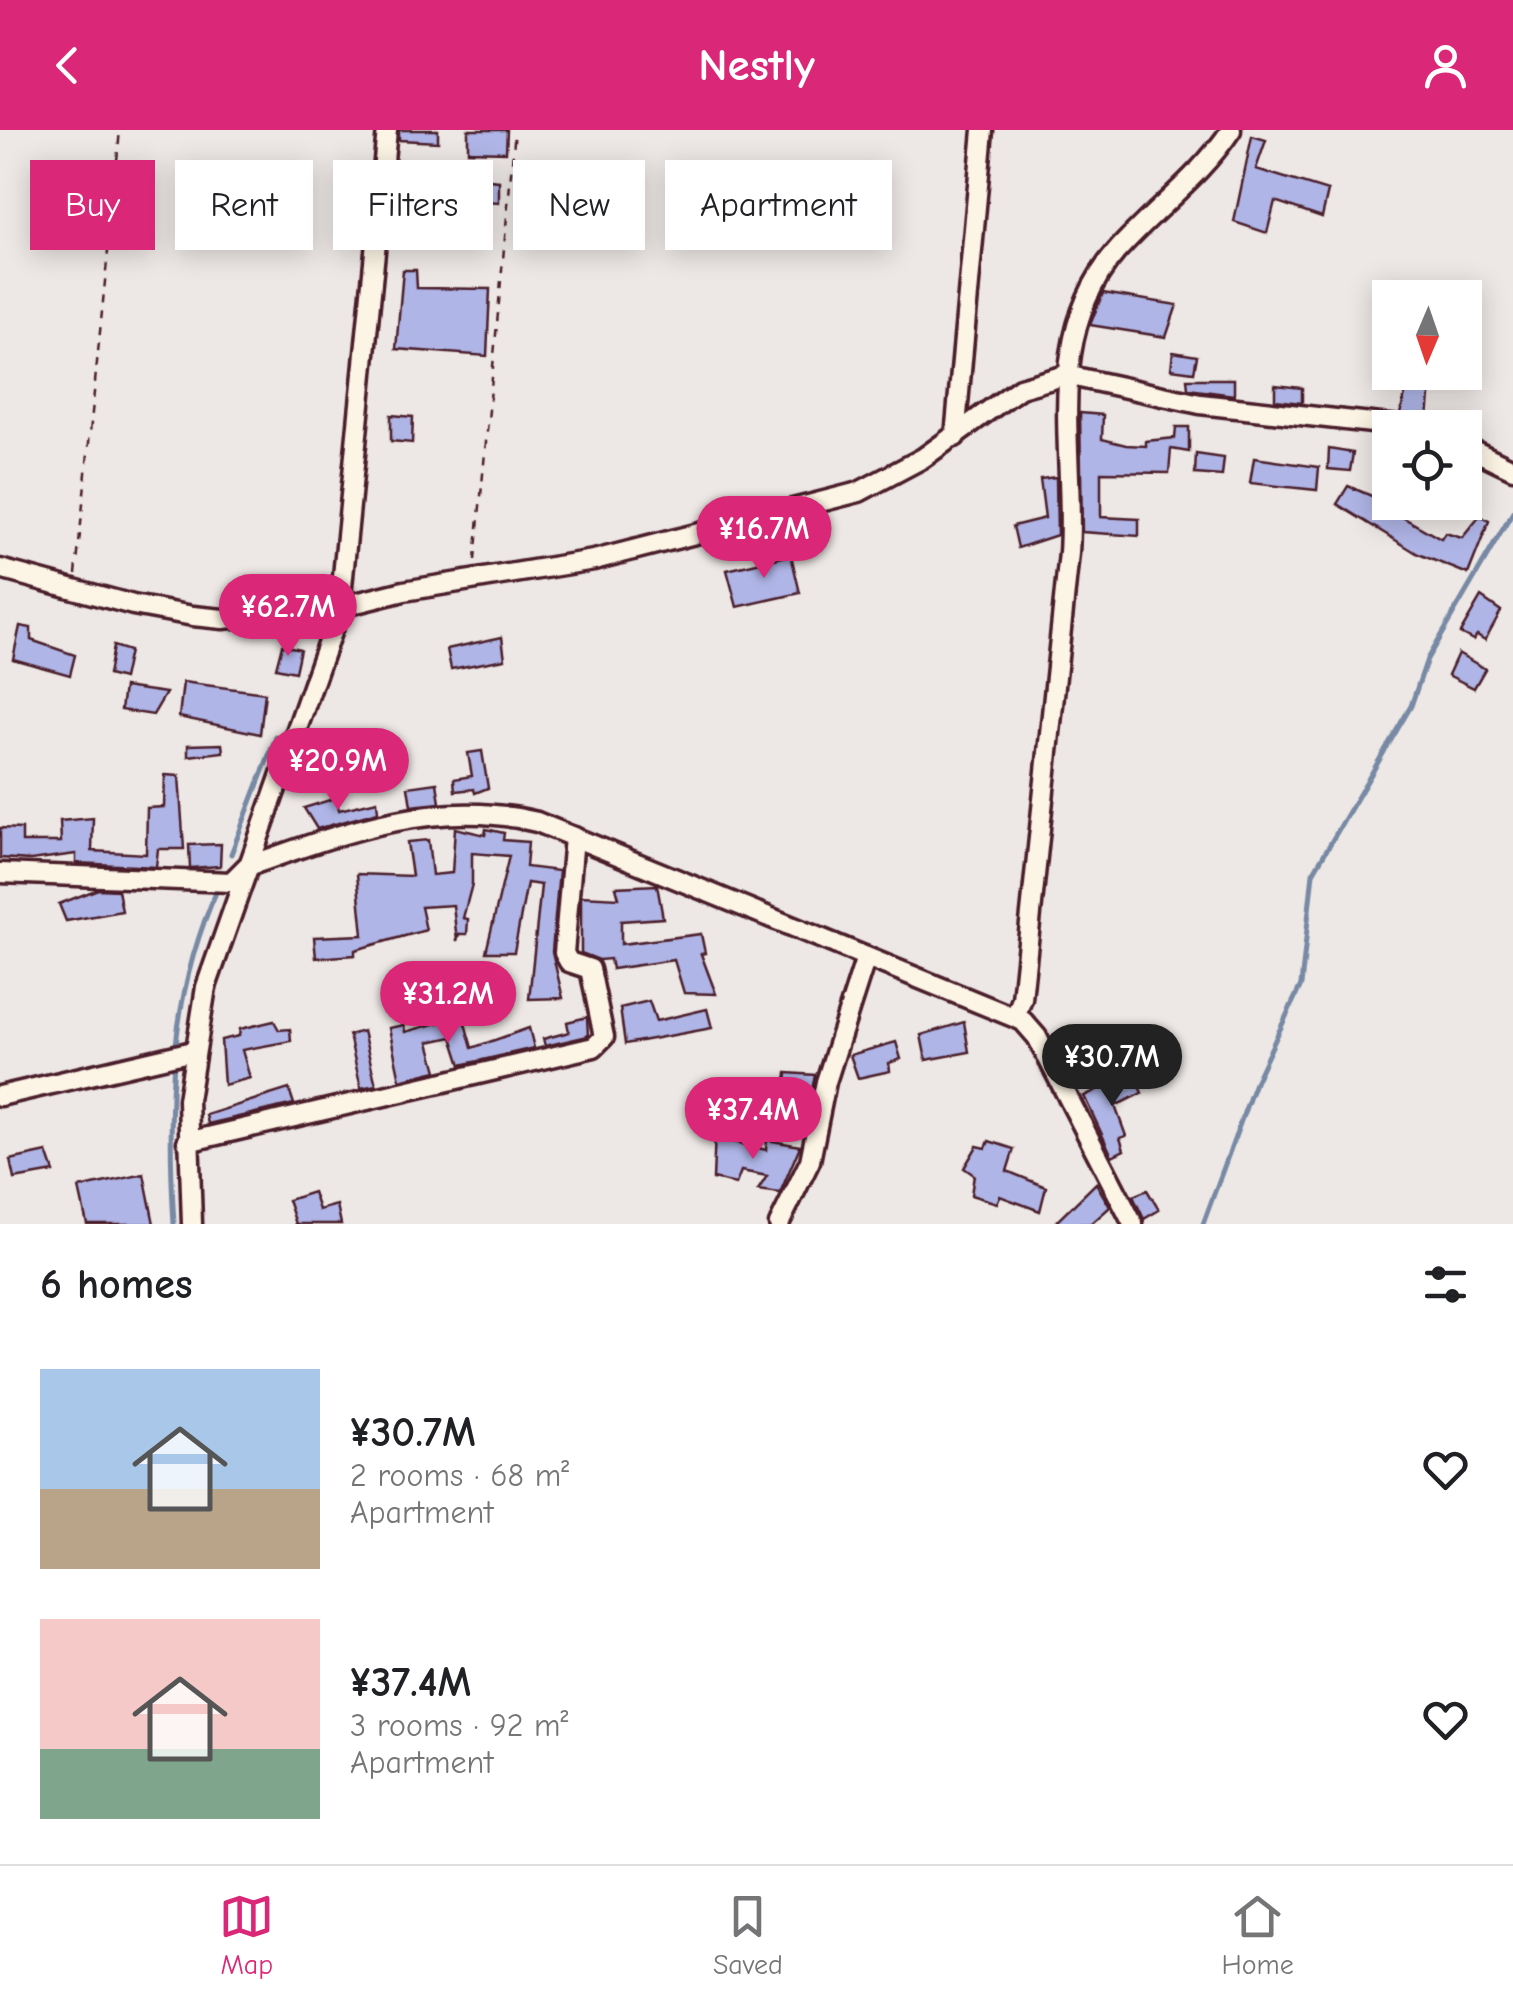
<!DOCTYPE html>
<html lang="en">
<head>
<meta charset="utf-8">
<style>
	:root { --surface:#fff; --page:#f2f2f2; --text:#202124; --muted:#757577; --line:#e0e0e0; --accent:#db2777 }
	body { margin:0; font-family:"Comic Neue",sans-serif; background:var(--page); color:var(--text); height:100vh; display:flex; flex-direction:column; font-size:38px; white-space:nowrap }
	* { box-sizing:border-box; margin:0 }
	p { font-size:32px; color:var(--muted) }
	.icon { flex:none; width:55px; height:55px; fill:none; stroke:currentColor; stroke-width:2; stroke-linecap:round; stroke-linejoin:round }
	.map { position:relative; height:1094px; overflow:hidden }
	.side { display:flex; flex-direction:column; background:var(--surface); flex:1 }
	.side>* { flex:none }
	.top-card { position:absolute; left:30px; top:30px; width:1000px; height:90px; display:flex; gap:20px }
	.needle { width:65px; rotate:182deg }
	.buttons { position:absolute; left:1372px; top:150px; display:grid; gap:20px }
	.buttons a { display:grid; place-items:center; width:110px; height:110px; border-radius:0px; background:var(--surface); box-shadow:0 5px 25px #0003; font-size:50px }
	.price { position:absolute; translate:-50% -85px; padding:0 22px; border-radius:35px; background:var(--accent); color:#fff; font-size:32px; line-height:65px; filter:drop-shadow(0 2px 5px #0008) }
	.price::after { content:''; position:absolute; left:50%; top:60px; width:30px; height:22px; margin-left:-15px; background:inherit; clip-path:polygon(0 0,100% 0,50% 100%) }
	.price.on { background:#222; color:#fff }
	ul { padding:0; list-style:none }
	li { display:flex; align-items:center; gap:30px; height:250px; padding:0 40px }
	li span { display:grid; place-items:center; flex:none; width:280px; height:200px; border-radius:0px; color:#555 }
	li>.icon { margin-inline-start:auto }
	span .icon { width:120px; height:120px; fill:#fffc; stroke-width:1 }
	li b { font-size:42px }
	h2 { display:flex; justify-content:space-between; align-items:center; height:120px; padding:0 40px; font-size:42px }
	.pill { padding:0 35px; border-radius:0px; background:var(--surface); box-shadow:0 5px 25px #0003; font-size:35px; line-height:90px }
	.pill.on { background:var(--accent); color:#fff }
	header { display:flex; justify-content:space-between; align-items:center; height:130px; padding:0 40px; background:var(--accent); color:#fff; font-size:45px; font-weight:700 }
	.tabs { display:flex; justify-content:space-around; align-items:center; height:140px; border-top:2px solid var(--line); background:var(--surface); font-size:28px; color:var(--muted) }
	.tabs a { display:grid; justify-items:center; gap:5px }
	.tabs .on { color:var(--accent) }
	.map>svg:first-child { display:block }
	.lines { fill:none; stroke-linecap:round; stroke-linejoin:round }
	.stream { stroke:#7789a4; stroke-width:5 }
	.building { fill:#afb5e6; stroke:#4a1f2b; stroke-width:2.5 }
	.minor-casing { stroke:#4a1f2b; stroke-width:25 }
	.path { stroke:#4a1f2b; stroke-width:2.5; stroke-dasharray:8 8; stroke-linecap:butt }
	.minor { stroke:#fcf5e5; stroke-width:18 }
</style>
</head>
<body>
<header><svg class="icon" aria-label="back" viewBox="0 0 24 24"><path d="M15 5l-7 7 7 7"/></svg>Nestly<svg class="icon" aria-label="person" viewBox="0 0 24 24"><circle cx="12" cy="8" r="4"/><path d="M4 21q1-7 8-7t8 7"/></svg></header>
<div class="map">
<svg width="1513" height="1094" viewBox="0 0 1513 1094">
	<rect width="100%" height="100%" fill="#ede8e5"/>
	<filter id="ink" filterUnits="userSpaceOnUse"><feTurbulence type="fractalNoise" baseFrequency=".01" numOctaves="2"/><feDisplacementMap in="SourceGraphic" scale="20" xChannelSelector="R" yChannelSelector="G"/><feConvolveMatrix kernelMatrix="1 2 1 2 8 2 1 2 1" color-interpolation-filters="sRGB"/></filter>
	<g filter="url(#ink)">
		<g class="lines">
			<g class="stream">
				<polyline points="231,724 276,607"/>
				<path d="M174,1094C167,978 169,866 218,758"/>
				<polyline points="1203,1094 1256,950 1301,855 1313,743 1411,576 1427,529 1513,382"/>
			</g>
		</g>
		<g class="building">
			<polygon points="399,0 438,0 438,12 399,10"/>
			<polygon points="468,0 507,0 506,22 468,21"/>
			<polygon points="1252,6 1266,10 1256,39 1328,61 1322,87 1275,71 1267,103 1234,92"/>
			<polygon points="412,43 499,51 499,73 410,67"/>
			<polygon points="403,140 416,140 417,158 490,159 487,226 396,219"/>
			<polygon points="1103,163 1177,175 1166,207 1090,195"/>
			<polygon points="1173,222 1197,226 1194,242 1171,239"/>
			<polygon points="1411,242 1432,242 1428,289 1400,284"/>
			<polygon points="1187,249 1234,249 1234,265 1188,259"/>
			<polygon points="1275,255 1302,258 1302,273 1275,270"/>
			<polygon points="1080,283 1103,285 1102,309 1126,315 1146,316 1146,311 1175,308 1176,297 1189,297 1189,322 1171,319 1169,343 1101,342 1101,387 1139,389 1139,406 1082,402"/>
			<polygon points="391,285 413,287 412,313 391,311"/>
			<polygon points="1329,319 1353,323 1350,341 1328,339"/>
			<polygon points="1196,324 1224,328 1222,346 1195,344"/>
			<polygon points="1254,328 1319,337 1317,360 1250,353"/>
			<polygon points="1056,347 1057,405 1018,418 1013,396 1045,388 1040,349"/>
			<polygon points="1348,356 1400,378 1397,384 1441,409 1445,403 1462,408 1480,386 1489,391 1468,444 1418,424 1337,374"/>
			<polygon points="791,425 800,463 737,477 727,440"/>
			<polygon points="1481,467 1501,481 1485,510 1477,505 1473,510 1460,503"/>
			<polygon points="20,496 31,498 31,510 75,525 70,545 13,529"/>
			<polygon points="502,507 505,529 451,539 447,519"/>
			<polygon points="282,515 300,519 295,542 276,538"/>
			<polygon points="113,516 129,521 123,549 108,545"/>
			<polygon points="1458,523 1485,539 1474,558 1448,545"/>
			<polygon points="183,552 265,563 260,604 179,587"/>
			<polygon points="124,557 166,563 153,585 121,580"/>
			<polygon points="222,614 223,622 188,626 188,615"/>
			<polygon points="482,621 488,658 475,663 474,659 455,661 454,649 472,646 468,623"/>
			<polygon points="165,645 179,646 184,719 158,719 156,737 76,733 76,724 31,730 0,728 0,698 22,699 22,712 61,712 60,691 93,688 92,721 146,724 147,678 164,677"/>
			<polygon points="437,653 440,673 411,676 408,657"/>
			<polygon points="336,668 339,680 377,671 378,682 317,699 304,678"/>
			<polygon points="455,698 485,705 486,699 504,703 503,710 528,712 526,737 559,741 552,822 563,868 529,869 541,755 527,753 514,822 486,822 509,726 472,723 472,754 463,788 468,789 467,804 459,804 457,811 453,775 421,777 426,800 355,820 355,825 316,828 314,807 363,805 357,744 412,746 407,712 428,710 432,745 452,743"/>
			<polygon points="221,714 220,736 190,738 189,715"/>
			<polygon points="657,755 663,788 621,791 621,814 701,804 705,823 701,824 716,864 684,863 674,830 612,839 610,829 599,830 581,823 581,766 619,768 616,757"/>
			<polygon points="98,759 118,760 122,781 66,791 59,774"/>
			<polygon points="649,871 656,891 707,879 712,898 625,914 620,878"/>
			<polygon points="463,886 472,918 529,898 534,918 461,935 452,907 429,912 437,941 400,950 389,898 404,895 405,902"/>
			<polygon points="587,887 588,906 545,916 543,909 569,902 567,892"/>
			<polygon points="274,891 279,900 290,899 291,911 242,920 250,948 224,955 221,910 239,906 240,899"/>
			<polygon points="964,892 969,922 926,930 921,905"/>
			<polygon points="363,901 376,955 361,958 349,905"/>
			<polygon points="896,912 901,929 889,933 890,941 858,948 850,925"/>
			<polygon points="1076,922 1085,942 1072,949 1062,929"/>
			<polygon points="787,943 815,945 806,990 777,989 732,978 730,987 706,986 710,964 753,970 754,962 784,967"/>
			<polygon points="1133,943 1142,963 1115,976 1126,1006 1120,1008 1124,1020 1112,1026 1084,966"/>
			<polygon points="289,959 294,974 208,994 206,985"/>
			<polygon points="715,1001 726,1003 725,1010 766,1020 767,1010 800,1016 780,1063 758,1060 767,1046 741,1041 736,1054 713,1049"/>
			<polygon points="989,1011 1014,1019 1007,1041 1046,1057 1040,1081 1000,1066 997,1073 971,1065 974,1045 964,1038 977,1016 986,1018"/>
			<polygon points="47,1022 54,1042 14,1049 10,1030"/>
			<polygon points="144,1044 154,1094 87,1094 79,1058"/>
			<polygon points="1096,1053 1110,1077 1091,1094 1054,1094"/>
			<polygon points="1147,1060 1159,1080 1144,1089 1133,1066"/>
			<polygon points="313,1062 319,1080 337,1075 341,1094 296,1094 288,1070"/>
		</g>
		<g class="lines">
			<g class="minor-casing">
				<g id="minor">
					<polyline points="955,307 983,0"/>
					<polyline points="1465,316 1513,339"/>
					<polyline points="0,439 133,475 193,486 223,489 340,477 404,461 594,430 859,362 923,328 1020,258 1066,245 1200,274 1417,298"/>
					<path d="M0,743L231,752L246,737C341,703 437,667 537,692L1023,891L1037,907L1133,1094"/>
					<path d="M1015,887L1022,869L1069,423C1076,320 1042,208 1116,122C1154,79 1199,48 1231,0"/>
					<polyline points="0,966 193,921"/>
					<polyline points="187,1012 594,917 604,907 590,839 569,832 564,823 574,707"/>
					<polyline points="192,1094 188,970 206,857 340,477 387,0"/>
					<polyline points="779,1094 810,1031 826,952 866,827"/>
				</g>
			</g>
			<g class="path">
				<polyline points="475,430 515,0"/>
				<polyline points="76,444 120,0"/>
			</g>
			<use href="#minor" class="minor"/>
		</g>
	</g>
</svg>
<div class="buttons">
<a><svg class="needle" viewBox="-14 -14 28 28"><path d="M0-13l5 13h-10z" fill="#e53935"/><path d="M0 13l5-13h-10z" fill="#757577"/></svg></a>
<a><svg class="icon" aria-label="locate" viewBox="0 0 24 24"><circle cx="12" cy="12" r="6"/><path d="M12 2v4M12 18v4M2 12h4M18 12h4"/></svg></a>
</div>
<b class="price" style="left:764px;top:451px">¥16.7M</b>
<b class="price" style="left:288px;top:529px">¥62.7M</b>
<b class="price" style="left:338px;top:683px">¥20.9M</b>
<b class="price" style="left:448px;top:916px">¥31.2M</b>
<b class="price on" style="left:1112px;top:979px">¥30.7M</b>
<b class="price" style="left:753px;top:1032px">¥37.4M</b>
<div class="top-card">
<a class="pill on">Buy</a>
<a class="pill">Rent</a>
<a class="pill">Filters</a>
<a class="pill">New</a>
<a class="pill">Apartment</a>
</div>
</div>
<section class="side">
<h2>6 homes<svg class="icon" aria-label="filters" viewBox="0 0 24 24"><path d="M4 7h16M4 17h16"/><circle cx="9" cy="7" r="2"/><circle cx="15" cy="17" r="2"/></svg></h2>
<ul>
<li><span style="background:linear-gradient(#a9c7e8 60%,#b9a48a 0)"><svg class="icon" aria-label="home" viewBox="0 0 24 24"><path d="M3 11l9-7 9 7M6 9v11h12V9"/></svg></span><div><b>¥30.7M</b><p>2 rooms · 68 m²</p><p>Apartment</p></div><svg class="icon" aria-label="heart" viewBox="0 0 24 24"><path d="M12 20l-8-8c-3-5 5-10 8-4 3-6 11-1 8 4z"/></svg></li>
<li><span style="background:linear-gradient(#f6c9c9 65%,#7fa58c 0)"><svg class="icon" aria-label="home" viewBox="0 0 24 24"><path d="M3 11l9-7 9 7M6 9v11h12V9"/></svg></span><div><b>¥37.4M</b><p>3 rooms · 92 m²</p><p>Apartment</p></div><svg class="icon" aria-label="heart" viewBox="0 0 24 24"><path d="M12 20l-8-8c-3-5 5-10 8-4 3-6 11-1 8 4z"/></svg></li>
</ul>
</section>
<nav class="tabs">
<a class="on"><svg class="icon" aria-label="map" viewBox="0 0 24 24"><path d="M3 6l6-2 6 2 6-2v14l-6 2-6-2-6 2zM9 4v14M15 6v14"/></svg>Map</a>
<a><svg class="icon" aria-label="saved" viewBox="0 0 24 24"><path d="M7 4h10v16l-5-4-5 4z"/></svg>Saved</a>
<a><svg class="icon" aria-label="home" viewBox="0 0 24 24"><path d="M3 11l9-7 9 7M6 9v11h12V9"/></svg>Home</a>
</nav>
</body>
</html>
